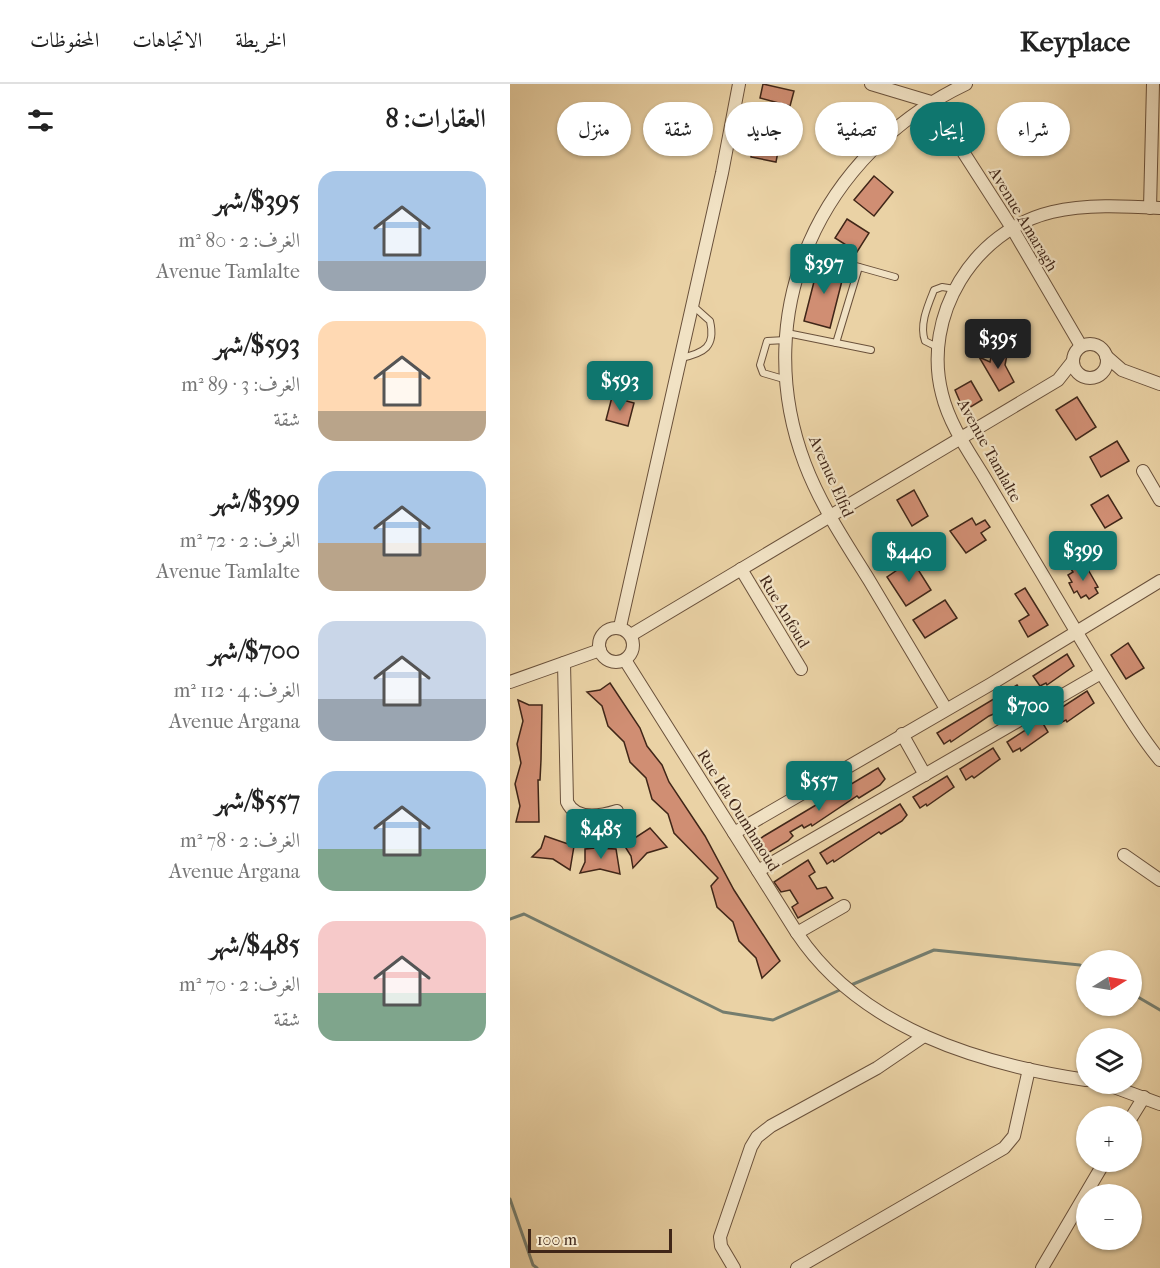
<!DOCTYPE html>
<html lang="ar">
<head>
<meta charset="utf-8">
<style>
	:root { --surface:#fff; --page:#f2f2f2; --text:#222; --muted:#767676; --line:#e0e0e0; --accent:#0f766e }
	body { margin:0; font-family:"IM FELL French Canon",Amiri,serif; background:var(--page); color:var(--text); direction:rtl; height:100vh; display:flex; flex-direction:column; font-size:22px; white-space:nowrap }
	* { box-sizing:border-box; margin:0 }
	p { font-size:20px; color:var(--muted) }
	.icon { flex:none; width:33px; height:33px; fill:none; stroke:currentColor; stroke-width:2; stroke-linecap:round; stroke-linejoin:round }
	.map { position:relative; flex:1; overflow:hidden; direction:ltr }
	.sheet { display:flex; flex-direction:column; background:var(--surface); width:510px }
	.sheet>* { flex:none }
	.guide { position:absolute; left:18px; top:18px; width:542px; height:54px; direction:rtl; display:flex; gap:12px }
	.needle { width:39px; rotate:79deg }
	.tools { position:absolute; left:566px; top:866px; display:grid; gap:12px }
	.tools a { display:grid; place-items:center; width:66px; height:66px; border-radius:50%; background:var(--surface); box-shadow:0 2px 4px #0004; font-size:30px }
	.scale { position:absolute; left:18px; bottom:15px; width:144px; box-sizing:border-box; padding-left:6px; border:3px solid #402618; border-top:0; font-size:16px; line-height:21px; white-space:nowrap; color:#402618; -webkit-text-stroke:4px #f1e2c4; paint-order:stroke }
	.price { position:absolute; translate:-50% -51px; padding:0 14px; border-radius:6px; background:var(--accent); color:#fff; font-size:20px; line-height:39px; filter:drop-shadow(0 2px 3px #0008) }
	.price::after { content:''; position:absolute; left:50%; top:36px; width:18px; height:14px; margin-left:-9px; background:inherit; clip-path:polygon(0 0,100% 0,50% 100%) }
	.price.active { background:#222; color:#fff }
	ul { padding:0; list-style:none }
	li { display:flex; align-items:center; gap:18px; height:150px; padding:0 24px }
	li span { display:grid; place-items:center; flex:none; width:168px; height:120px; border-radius:18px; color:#555 }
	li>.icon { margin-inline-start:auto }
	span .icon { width:72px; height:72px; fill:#fffc; stroke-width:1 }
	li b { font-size:26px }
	h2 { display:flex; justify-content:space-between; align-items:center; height:72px; padding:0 24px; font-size:26px }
	.tag { padding:0 21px; border-radius:27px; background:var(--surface); box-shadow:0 2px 4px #0004; font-size:21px; line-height:54px }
	.tag.active { background:var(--accent); color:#fff }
	header { display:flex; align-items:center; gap:36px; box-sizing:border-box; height:84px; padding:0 30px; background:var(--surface); border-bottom:2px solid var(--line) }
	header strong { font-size:28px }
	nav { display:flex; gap:33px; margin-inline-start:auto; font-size:21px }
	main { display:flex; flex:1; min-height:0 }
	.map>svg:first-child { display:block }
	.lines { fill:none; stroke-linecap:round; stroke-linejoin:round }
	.stream { stroke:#757d6e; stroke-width:3 }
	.building { fill:#d08e73; stroke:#402618; stroke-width:1.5 }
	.service-casing { stroke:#6a513b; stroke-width:8 }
	.minor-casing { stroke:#6a513b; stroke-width:14 }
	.service { stroke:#f1e2c4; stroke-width:6 }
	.minor { stroke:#f1e2c4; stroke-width:12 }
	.labels { text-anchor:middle; stroke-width:4.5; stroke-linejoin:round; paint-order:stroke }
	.street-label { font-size:16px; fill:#402618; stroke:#f1e2c4 }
</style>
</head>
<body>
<header>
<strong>Keyplace</strong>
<nav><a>الخريطة</a><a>الاتجاهات</a><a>المحفوظات</a></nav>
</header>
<main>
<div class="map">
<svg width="650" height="1184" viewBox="0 0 650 1184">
	<rect width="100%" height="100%" fill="#ead2a5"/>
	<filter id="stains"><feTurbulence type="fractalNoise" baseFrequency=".00333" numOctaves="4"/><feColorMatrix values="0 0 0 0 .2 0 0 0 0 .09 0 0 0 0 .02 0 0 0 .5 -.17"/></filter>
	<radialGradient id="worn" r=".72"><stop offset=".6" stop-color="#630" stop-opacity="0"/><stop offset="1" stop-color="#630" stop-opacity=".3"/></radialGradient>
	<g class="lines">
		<g class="stream">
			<polyline points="0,835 14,830 213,928 263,936 332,905"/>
			<polyline points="341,901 424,866 570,881 576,884"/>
			<polyline points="621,909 650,926"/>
			<polyline points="0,1115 23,1181 27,1184"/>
		</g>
	</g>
	<g class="building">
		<polygon points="253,0 284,7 280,22 250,14"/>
		<polygon points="245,53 270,57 266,78 241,73"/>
		<polygon points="364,92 383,108 364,132 344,116"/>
		<polygon points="337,135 359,149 347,168 325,154"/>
		<polygon points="309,178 335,185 320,244 294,237"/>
		<polygon points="482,268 497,271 495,281 504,298 489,307 469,273 480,278"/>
		<polygon points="461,297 472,316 454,327 445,306"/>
		<polygon points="102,313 124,319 118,342 96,336"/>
		<polygon points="567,313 586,343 566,356 546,326"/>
		<polygon points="607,357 619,377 591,393 580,373"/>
		<polygon points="404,406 418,432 402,442 387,416"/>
		<polygon points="598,411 612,434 595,444 581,421"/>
		<polygon points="462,434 466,441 475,436 480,443 471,449 476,456 456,469 440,447"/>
		<polygon points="402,476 421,506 396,522 377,493"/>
		<polygon points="570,479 573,484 576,482 588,503 585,504 588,509 579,515 576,511 571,514 567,507 564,509 559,499 562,498 558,491 563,488 561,485"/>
		<polygon points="515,504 538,541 518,553 509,537 519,531 505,510"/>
		<polygon points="435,516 447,534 415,554 403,536"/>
		<polygon points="618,559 634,584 616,595 601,571"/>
		<polygon points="557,570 564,582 537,601 536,599 530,602 523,592"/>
		<polygon points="100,599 130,644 137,662 152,681 159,698 195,752 224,806 270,877 252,894 246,874 229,857 223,838 207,823 201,802 208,794 164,749 158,730 142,715 136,694 120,678 114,658 98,642 92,622 77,608 90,606"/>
		<polygon points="507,601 514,612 508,618 487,631 486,629 479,632 441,658 440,656 434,660 427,649"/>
		<polygon points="577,607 584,619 557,638 556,636 550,639 543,629"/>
		<polygon points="8,616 19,621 32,621 31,676 30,696 28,696 29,738 6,738 10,722 5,700 11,679 7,660 13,637"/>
		<polygon points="531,636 538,648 511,667 510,664 503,668 497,658"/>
		<polygon points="483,664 490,675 464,694 462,692 456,696 450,685"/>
		<polygon points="368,684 375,695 370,701 349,714 347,712 302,742 301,740 294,744 292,741 280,748 283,752 278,757 256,770 255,768 249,771 243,760 254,752"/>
		<polygon points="437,692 444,703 417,722 416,720 410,724 403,713"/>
		<polygon points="390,720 397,731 392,737 371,750 369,748 324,778 323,776 317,780 310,769"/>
		<polygon points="140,744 157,763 137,769 123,784 121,772 114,761"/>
		<polygon points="35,752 64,762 60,786 43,775 22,773 31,764"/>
		<polygon points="86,764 106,765 110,790 90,785 70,789 75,778 75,765"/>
		<polygon points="298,776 305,788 299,792 307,805 316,803 323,814 288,834 282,823 288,819 280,806 271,808 264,798"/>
	</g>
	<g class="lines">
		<g class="service-casing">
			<g id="service">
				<polyline points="296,168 385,193"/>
				<polyline points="277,249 361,266"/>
				<polyline points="276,256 257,257 250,281 253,289 277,296"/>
				<polyline points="326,259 349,183"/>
				<path d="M429,264L415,257C409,241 418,221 424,206L432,203L445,205"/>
				<path d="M171,274C194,269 206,263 200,237L182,221"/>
			</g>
		</g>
		<g class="minor-casing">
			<g id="minor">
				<polyline points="361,0 421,18 502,144 571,262"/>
				<polyline points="640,124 643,0"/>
				<path d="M650,124C614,122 576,120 542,128C463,147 412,232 432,310C439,339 457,365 473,391C492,423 512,456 531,488C556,530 580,572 606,612C620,634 633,656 650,676"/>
				<circle cx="580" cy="277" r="17"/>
				<polyline points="596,272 612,286 650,300"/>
				<polyline points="633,387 650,416"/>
				<polyline points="231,485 291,585"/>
				<polyline points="110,543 212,89 229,0"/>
				<circle cx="106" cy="561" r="17"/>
				<polyline points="121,551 548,296 563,277"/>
				<path d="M115,576L287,849C350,944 469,980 576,996"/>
				<path d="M54,579L57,718C66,737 91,732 107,727"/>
				<polyline points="0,598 90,566"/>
				<path d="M436,625C410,582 385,539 359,496C336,459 311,422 295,380C237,227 311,69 456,0"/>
				<polyline points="392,650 415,691"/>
				<polyline points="224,749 481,600 650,497"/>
				<polyline points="614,771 650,796"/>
				<polyline points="248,787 591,589"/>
				<polyline points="287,849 334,822"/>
				<polyline points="593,999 650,1020"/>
				<polyline points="621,1034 634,1013"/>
				<polyline points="224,1184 211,1162 210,1153 241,1063 247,1053 261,1042 367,984 414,952"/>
				<polyline points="287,1184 494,1064 504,1052 519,985"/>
				<polyline points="532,1184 595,1077"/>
			</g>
		</g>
		<use href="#service" class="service"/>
		<use href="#minor" class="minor"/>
	</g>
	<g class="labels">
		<g class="street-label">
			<text transform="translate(514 135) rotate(59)" y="6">Avenue Amaragh</text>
			<text transform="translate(480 366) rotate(61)" y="6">Avenue Tamlalte</text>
			<text transform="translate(322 392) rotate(66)" y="6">Avenue Elfid</text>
			<text transform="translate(275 527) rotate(59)" y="6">Rue Anfoud</text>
			<text transform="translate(229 726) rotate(58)" y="6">Rue Ida Oumhmoud</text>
		</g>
	</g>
	<rect width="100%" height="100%" filter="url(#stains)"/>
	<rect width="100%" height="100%" fill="url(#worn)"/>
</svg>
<div class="tools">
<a><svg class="needle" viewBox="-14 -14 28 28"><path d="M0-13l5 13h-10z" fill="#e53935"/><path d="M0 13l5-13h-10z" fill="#767676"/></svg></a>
<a><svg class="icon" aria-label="layers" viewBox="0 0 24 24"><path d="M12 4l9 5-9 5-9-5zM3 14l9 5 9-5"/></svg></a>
<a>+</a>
<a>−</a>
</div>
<div class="scale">100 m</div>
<b class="price" style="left:314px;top:211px">$397</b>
<b class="price active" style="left:488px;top:286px">$395</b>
<b class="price" style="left:110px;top:328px">$593</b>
<b class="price" style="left:573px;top:498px">$399</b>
<b class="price" style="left:399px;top:499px">$440</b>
<b class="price" style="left:518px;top:653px">$700</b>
<b class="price" style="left:309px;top:728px">$557</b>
<b class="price" style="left:91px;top:776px">$485</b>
<div class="guide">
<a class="tag">شراء</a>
<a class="tag active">إيجار</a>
<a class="tag">تصفية</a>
<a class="tag">جديد</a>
<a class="tag">شقة</a>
<a class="tag">منزل</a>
</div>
</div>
<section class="sheet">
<h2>العقارات: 8<svg class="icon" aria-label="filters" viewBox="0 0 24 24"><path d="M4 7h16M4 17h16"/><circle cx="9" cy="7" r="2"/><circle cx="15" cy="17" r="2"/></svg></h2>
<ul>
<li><span style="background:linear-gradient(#a9c7e8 75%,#9aa5b1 0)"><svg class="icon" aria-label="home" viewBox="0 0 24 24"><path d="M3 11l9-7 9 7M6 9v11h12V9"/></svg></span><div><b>$395/شهر</b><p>الغرف: 2 · 80 m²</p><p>Avenue Tamlalte</p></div></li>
<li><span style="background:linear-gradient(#ffd9b3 75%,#b9a48a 0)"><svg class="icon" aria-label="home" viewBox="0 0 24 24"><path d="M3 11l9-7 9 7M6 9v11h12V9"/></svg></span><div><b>$593/شهر</b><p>الغرف: 3 · 89 m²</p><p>شقة</p></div></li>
<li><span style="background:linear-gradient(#a9c7e8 60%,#b9a48a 0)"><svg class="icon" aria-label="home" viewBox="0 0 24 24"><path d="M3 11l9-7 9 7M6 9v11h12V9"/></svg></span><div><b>$399/شهر</b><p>الغرف: 2 · 72 m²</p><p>Avenue Tamlalte</p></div></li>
<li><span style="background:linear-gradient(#c9d6e8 65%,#9aa5b1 0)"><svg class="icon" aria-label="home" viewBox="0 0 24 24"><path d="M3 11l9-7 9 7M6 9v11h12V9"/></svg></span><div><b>$700/شهر</b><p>الغرف: 4 · 112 m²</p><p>Avenue Argana</p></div></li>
<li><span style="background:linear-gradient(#a9c7e8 65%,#7fa58c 0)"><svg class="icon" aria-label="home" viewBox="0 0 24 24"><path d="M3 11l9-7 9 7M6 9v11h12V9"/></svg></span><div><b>$557/شهر</b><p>الغرف: 2 · 78 m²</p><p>Avenue Argana</p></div></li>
<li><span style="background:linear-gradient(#f6c9c9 60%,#7fa58c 0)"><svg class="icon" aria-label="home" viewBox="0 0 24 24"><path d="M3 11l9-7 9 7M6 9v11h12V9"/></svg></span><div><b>$485/شهر</b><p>الغرف: 2 · 70 m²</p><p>شقة</p></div></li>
</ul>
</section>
</main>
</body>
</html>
